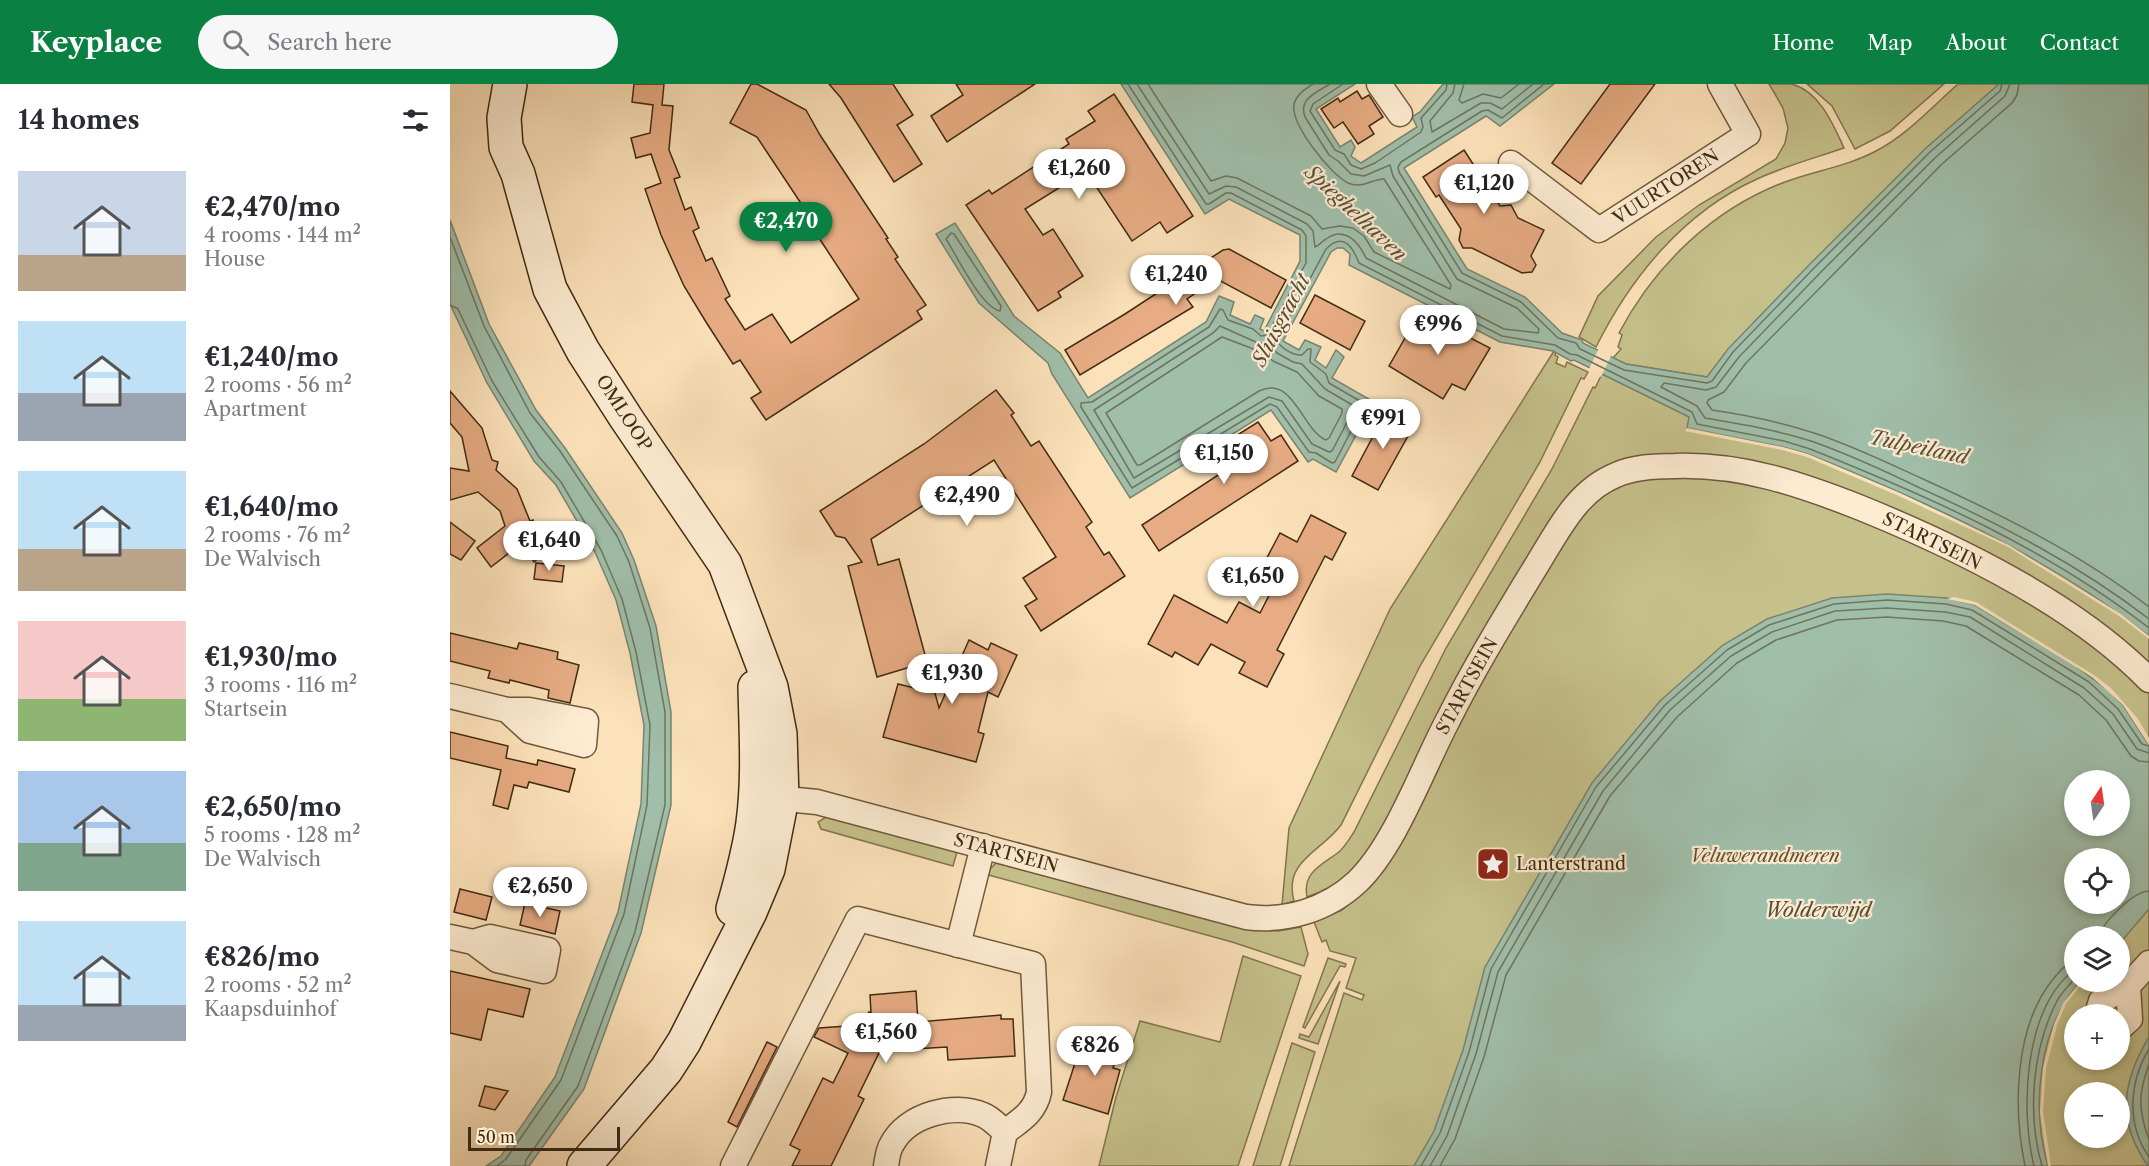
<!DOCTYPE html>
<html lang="en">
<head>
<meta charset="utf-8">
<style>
	:root { --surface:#fff; --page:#f7f7f7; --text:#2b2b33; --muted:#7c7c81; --accent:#0b8043 }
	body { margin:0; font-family:"Libre Caslon Text",serif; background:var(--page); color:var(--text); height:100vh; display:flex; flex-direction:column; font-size:22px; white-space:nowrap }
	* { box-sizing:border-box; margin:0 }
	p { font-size:20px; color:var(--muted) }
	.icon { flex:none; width:33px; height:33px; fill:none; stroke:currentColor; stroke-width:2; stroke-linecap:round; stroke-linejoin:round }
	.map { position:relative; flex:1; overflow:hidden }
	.drawer { display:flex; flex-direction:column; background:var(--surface); width:450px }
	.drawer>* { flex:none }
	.needle { width:39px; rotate:13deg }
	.fabs { position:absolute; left:1614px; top:686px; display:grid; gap:12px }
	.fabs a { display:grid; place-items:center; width:66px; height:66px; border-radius:50%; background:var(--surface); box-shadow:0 3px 9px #0003; font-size:30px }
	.scale { position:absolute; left:18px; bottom:15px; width:152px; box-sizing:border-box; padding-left:6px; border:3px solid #412b12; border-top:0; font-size:16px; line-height:21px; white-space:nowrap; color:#412b12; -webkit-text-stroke:4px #fdecd2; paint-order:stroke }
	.price { position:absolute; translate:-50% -51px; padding:0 14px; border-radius:21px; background:#fff; color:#222; font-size:20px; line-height:39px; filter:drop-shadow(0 2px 3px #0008) }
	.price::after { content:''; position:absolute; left:50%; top:36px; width:18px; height:14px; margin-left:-9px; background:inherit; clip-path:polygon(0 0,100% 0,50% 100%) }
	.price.selected { background:var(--accent); color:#fff }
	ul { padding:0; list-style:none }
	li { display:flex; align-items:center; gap:18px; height:150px; padding:0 18px }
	li span { display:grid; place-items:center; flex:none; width:168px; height:120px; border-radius:0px; color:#555 }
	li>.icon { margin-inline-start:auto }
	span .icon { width:72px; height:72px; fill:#fffc; stroke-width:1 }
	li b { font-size:26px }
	h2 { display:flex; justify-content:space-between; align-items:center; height:72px; padding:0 18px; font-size:26px }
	header { display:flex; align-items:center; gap:36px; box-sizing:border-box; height:84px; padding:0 30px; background:var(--accent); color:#fff }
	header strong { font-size:28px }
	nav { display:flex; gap:33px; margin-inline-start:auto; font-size:21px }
	.search { width:420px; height:54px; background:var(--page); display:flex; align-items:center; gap:15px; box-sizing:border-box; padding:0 21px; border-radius:33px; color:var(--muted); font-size:22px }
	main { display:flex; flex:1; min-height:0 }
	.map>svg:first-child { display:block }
	.green { fill:#c6c18b; stroke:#84764e; stroke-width:1.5; fill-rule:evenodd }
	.water { fill:#a0bfab; stroke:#7a846e; stroke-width:1.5; fill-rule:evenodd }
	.pier { fill:#fce2ba }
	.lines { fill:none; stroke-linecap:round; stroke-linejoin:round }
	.shore { stroke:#70755e; stroke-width:1.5 }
	.building { fill:#e7ac83; stroke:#412b12; stroke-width:1.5 }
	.street-casing { stroke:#70593c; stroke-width:27 }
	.secondary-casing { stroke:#412b12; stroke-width:36 }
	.street { stroke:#fdecd2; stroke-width:24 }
	.secondary { stroke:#fdecd2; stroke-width:33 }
	.labels { text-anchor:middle; stroke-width:4.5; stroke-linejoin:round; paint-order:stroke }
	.street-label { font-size:18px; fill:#412b12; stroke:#fdecd2 }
	.park-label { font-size:18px; font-style:italic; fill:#625030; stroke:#fdecd2 }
	.poi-label { font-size:18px; fill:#412b12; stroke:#fdecd2; text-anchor:start }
	.water-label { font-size:20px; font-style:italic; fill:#595038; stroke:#fdecd2 }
</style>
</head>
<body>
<header>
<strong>Keyplace</strong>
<div class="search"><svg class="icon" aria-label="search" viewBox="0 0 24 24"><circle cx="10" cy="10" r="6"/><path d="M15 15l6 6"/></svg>Search here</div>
<nav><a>Home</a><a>Map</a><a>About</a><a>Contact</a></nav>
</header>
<main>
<section class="drawer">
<h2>14 homes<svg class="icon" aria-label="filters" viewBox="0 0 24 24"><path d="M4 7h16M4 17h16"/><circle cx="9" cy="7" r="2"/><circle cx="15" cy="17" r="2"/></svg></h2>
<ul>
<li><span style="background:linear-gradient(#c9d6e8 70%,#b9a48a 0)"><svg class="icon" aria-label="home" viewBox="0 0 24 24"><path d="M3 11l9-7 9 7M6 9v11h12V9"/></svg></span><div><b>€2,470/mo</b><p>4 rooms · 144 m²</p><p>House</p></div></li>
<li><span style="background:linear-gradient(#bfe0f5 60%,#9aa5b1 0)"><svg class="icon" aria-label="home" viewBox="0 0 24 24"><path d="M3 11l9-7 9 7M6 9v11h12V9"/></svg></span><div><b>€1,240/mo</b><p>2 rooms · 56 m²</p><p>Apartment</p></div></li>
<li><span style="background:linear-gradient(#bfe0f5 65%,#b9a48a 0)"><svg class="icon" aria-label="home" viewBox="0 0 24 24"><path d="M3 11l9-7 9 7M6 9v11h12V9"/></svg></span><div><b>€1,640/mo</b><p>2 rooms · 76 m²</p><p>De Walvisch</p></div></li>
<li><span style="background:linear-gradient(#f6c9c9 65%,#8fb573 0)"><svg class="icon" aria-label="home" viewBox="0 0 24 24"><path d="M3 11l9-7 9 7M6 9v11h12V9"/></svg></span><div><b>€1,930/mo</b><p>3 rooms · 116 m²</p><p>Startsein</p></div></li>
<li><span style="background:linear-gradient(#a9c7e8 60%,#7fa58c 0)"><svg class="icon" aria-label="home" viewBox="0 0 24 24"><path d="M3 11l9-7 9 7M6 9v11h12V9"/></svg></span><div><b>€2,650/mo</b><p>5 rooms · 128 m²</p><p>De Walvisch</p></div></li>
<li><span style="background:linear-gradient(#bfe0f5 70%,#9aa5b1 0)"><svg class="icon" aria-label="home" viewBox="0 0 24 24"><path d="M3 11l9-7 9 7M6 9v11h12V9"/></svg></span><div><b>€826/mo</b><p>2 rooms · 52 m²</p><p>Kaapsduinhof</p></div></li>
</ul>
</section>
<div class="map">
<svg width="1699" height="1082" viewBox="0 0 1699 1082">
	<rect width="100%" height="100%" fill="#fce2ba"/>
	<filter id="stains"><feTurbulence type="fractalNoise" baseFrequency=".00333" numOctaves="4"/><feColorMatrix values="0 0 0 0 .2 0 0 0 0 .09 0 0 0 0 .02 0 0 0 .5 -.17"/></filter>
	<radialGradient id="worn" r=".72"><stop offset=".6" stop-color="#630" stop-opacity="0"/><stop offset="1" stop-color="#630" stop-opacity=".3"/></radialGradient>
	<g class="green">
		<path d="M1319,0C1326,0 1335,0 1342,0C1370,8 1383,40 1394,64C1365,74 1335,82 1307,95C1232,129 1180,195 1146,263L1129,253L1148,212L1206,153L1249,121L1326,75L1335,59L1338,44L1333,24Z"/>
		<polygon points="1357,0 1494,0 1440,47 1405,65 1382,22"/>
		<path d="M1508,0H1699V1082H839L894,909L912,916L914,911L896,904L906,874L880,867L876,856L872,858L864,838L892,826L915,806L1003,643L1155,385L934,746C910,780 899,798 857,813C852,787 873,781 890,767C896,761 900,754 904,748L996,564L1102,385L1143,303L1145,304L1152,290L1234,330L1287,256L1257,293L1176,280L1163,274L1171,265L1168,263L1172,251L1169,249C1205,181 1263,125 1335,98C1365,87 1398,82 1426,67C1457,51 1482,23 1508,0ZM1624,696H1670V741H1624ZM1624,774H1670V819H1624ZM1624,852H1670V897H1624ZM1624,930H1670V975H1624ZM1624,1008H1670V1053H1624Z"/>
		<path d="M1104,267L1106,268L1105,271L1108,273L1106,279L1115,283L1117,278L1138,288L1134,295L1131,294L1090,378L970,582L891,741C871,768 833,777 844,817L832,821L839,744L940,525Z"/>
		<polygon points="378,732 507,768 503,782 371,745 368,738"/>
		<polygon points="546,779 797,845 828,847 851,843 858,870 854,882 782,858 535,790"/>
		<polygon points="793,872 851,892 788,1082 649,1082 666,1013 690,937 770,958"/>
		<polygon points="878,874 896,880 895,883 890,882 855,944 853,943"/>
		<polygon points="890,897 868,960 849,954 850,950 859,953"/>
		<polygon points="842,959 865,968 830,1082 803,1082"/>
	</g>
	<g class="water">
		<path d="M671,0H905L866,25L890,63L901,56L905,63L901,72L911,79L967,43L962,33L970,28L993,0H1104L1050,42L1036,32L954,84L1017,185L1075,213L1112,249L1132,256L1133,259L1176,280L1257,293L1278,265L1361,179L1476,64L1549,0H1699V552C1597,472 1478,418 1358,370L1333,363L1237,344L1239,333L1124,276L1121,277L1103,267L1050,258L899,181L900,170L893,164H887L881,168L833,257L849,266L855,256L871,263L865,276L876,284L886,266L894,273L882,294L924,318L886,388L863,375L858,378L821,326L680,414L602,290L598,279L529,219L486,150L505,139L564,232L610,269L638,314L756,238L769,212L784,218L780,231L800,240L805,231L814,235L810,245L814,247L850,177V151L779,115L755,130Z"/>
		<polygon points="0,136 39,240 86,326 115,364 172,449 184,476 206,542 221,628 221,721 191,849 134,1005 79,1082 36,1082 51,1072 105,993 168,828 191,720 194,641 180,569 166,516 145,468 106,401 84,377 37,299 0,220"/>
		<path d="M1437,510L1497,514L1525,521L1620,578L1658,606L1673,621L1699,661V825L1670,859V852H1624V897H1631C1588,942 1581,1024 1598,1082H964L984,1047L1013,966L1035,883L1142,699L1210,617L1273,561L1317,535L1382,514ZM1624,696H1670V741H1624ZM1624,774H1670V819H1624Z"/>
		<path d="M1699,953V1082H1698C1666,1037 1672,998 1699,953Z"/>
	</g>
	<g class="pier">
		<polygon points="1149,264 1162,270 1151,293 1138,287"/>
		<polygon points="1237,344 1333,363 1358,370 1450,409 1559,461 1671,530 1699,552 1699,555 1669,532 1558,463 1449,412 1357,373 1332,366 1235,347"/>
		<polygon points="1504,513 1526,518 1644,591 1661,604 1688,635 1699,654 1699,661 1673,621 1642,593 1525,521 1497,515"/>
		<polygon points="1631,897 1634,897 1616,920 1607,941 1596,984 1593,1028 1601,1082 1598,1082 1590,1028 1593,984 1604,940 1613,919"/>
	</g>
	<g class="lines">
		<g class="shore">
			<path d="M678,0L756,120H759L776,109H781L852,146L856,152V179L817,251L811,252L803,245L778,236L773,226L770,225L759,243L642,318L631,319V323L682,404L820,320L827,323L859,368L866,369L882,379L885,378L915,320L879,299L876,290L860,278L861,265H858L852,271C844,272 830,264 827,256L876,165C894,147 903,164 909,179L1052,252L1105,261L1120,270L1127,271L1242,328L1247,340L1334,357L1360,365C1478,412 1598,465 1699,544"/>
			<path d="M687,0L759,110L776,102L786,103L857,140L863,147L865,163C870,161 871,158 876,155C895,141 909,159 916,174L1054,245L1088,249L1089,245L1067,224L1007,195L943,92L940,81L914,92L901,90L888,77L879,71L855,33C848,15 867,8 880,0"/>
			<path d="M698,0L761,97L776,92L787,94L861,132L872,145L890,142L903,144L914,152L924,168L1000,205L1001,201L934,95C922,95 912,105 898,99C881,91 840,40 844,20C847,10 855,5 863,0"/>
			<polyline points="893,0 863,20 860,27 885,66 894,70 901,81 911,85 925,79 971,48 973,43 971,34 996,6 997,0"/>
			<polyline points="1005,0 1003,9 980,37 982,48 1031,19 1040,19 1052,25 1083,0"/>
			<polyline points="1014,0 1009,16 1012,19 1033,10 1051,14 1069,0"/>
			<polyline points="1094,0 1052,34 1038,26 1032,27 951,78 948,83 949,88 1012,189 1071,218 1108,254 1126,259 1130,265 1174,286 1257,299 1262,297 1283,268 1365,183 1480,68 1550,7 1552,0"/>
			<path d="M1560,0L1555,12L1486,73L1371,188L1289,273L1266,303L1256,306L1214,299L1211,303L1247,322L1255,334C1290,340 1327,346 1361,357C1398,370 1435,387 1470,404C1550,440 1629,481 1699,535"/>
			<path d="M1569,0L1567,11L1562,19L1492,80L1296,279L1274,308L1258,316L1257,319L1262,326C1296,331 1331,338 1364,349C1401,361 1438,379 1473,395C1552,431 1631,470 1699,523"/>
			<path d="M501,149L504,150L551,222L550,227C531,223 507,172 496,155Z"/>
			<polyline points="0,153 34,242 80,329 110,367 167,452 179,478 200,544 215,628 215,721 185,848 128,1002 76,1076 75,1082"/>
			<polyline points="0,221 8,225 42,297 89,373 111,398 151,466 172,515 186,568 200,641 197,721 174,830 111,996 56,1075 47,1082"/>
			<polygon points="770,242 808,259 819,260 827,269 843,278 852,280 875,305 904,322 904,325 882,367 879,368 862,360 832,317 819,313 684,394 644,326 763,249"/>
			<path d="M772,253L814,269L823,277L847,288L869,312L892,325V329L879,354L876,356C851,345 844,291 809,307L690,381H687L656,329Z"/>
			<path d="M1648,852C1655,837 1682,808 1699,807"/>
			<path d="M1699,965C1679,998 1676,1040 1699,1073"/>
			<path d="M1699,980C1688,1011 1688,1025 1699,1056"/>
			<polyline points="971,1082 990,1049 1019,968 1041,885 1146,703 1215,621 1277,566 1319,541 1384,520 1437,516 1496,520 1522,526 1639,598 1668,625 1692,660 1699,662"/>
			<polyline points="980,1082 997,1052 1026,970 1048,888 1153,707 1220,626 1281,572 1322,548 1385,527 1437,524 1495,528 1520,533 1634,604 1663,630 1687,665 1699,669"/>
			<polyline points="990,1082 1005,1055 1034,973 1056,891 1160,712 1227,633 1287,579 1326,556 1387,536 1437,533 1493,537 1516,542 1629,611 1656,636 1681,672 1689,677 1699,678"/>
			<path d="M1575,1082C1563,1024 1564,942 1604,894C1610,887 1615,880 1624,876"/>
			<path d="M1584,1082C1570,1025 1574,925 1624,886"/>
			<path d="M1592,1082C1577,1031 1582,965 1607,917C1611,909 1619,902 1624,895"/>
		</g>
	</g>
	<g class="building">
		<polygon points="184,0 214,0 212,21 223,22 219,66 230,93 224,95 235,126 241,123 249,144 243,147 256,177 262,174 280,212 275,215 295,246 322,230 341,259 409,215 369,154 372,151 307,53 280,39 301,0 307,0 356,26 370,51 438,154 436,155 448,173 445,175 476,221 467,227 472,235 316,336 301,314 311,308 290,276 283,280 256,238 234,202 211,151 195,105 211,99 201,70 186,74 181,54 200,49 203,21 182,18"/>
		<polygon points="379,0 443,0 463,31 447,41 472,80 444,98 391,14"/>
		<polygon points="506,0 585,0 497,58 481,32 513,11"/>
		<polygon points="1160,0 1205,0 1131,100 1102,79"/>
		<polygon points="907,7 912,15 919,11 933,33 919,42 924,50 908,60 893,38 884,44 871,25 888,14 890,18"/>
		<polygon points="664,10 743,132 717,149 710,138 682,157 636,87 575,125 593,151 603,145 633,192 608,208 611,213 588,227 516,121 539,106 542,110 619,60 616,55 645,37 638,27"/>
		<polygon points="1014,66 1050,122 1061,121 1068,134 1094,146 1081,172 1086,181 1082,188 1072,189 1022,164 1013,164 1009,156 1011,145 989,111 986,113 973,93"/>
		<polygon points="779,165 836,196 821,224 767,195 737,215 743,223 630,291 615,266 675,230 773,166"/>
		<polygon points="865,211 915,237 900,266 850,239"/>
		<polygon points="970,228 1040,264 1015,306 1002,300 993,315 939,282"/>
		<polygon points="546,306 564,329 561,331 581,362 589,357 642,438 636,443 654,471 659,468 675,492 591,547 575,522 587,515 573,494 606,473 544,376 421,455 428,481 449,475 477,578 427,593 398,482 412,478 395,454 386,452 370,427 474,360"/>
		<polygon points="0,307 32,344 42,376 48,378 46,386 67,405 80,437 83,436 84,442 102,463 84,478 72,459 41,483 27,464 55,442 50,427 28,408 0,416 0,384 19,387 12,353 0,339"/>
		<polygon points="937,326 964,341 928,406 902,392"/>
		<polygon points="808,338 821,357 831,351 848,377 709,467 692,441 785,380 773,360"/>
		<polygon points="861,431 896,449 882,476 875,472 827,566 834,570 817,603 789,589 795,578 761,560 748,581 725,568 722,573 698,560 724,511 777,539 789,518 810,529 827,496 810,487 830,449 847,458"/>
		<polygon points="0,438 25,457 11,476 0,470"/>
		<polygon points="86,479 114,482 112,498 84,495"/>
		<polygon points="0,549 67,565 69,559 108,568 107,575 129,581 120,619 98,614 99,606 60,596 59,599 38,594 40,587 0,577"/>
		<polygon points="519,556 538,566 541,559 567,571 548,613 538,608 528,648 534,650 526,678 433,653 448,600 485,609 489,624"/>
		<polygon points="0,648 58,662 56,674 87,681 88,676 125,685 119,708 79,698 77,704 64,701 58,725 43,721 51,686 0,674"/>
		<polygon points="10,805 42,813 36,836 4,828"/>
		<polygon points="75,819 110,827 105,850 70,841"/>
		<polygon points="0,887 80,905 73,933 38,925 31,956 0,949"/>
		<polygon points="466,907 468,938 551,931 551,935 563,935 565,972 498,976 497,963 430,967 408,1012 414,1015 381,1082 342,1082 350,1066 340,1061 373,994 383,999 398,969 364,953 369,944 412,941 419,928 421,929 420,911"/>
		<polygon points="642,952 670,960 663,984 670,986 658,1030 613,1016 627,973 635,975"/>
		<polygon points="317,958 327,963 287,1043 278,1038"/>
		<polygon points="35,1002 58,1007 45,1026 29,1022"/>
	</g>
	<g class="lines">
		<g class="street-casing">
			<g id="street">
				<polyline points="929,0 950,30"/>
				<polyline points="1061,79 1149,146 1298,50 1270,0"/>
				<polyline points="0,612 57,626 79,626 136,637 134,661 80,647 57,626"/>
				<path d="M316,713L367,718L796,833C836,838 877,826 907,798C945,762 973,683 998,636C1025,582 1057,530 1088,479C1109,445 1127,407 1166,391C1184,383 1205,382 1225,382C1292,380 1350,400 1411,424C1507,463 1626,521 1699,596"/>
				<polyline points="0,853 23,858 47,876 94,887 98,866 40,853 23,858"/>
				<polyline points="508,861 533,762"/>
				<polyline points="1647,930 1651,917 1678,902 1699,879"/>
				<polyline points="1670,944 1680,935 1678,902"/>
				<path d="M283,1082L408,835L583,880L589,1008C585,1028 571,1036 555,1048L548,1082"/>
				<path d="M436,1082C437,1075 438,1066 442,1060C457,1031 504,1018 533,1031C541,1034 548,1042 555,1048"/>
			</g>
		</g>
		<g class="secondary-casing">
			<g id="secondary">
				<polyline points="60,0 54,34 56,63 68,90 100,205 133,267 176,334 275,480 321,603 330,650 332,714 318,785 300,828 234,958 216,986 134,1082"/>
				<path d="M283,825C291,797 299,768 303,739C309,694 306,648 305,603"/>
			</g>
		</g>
		<use href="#street" class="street"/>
		<use href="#secondary" class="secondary"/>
	</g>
	<defs>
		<g id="sight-square" transform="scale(1.725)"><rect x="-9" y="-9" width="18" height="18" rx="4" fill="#8f2418" stroke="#fdecd2"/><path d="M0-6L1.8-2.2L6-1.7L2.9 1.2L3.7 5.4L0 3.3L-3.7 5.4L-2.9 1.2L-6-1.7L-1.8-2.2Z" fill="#fff"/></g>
	</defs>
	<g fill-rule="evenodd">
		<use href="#sight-square" x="1043" y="780"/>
	</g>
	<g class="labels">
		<g class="street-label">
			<text transform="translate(1216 103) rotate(-33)" y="6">VUURTOREN</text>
			<text transform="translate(174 329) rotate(57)" y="6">OMLOOP</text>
			<text transform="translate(1482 457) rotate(26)" y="6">STARTSEIN</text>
			<text transform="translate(1017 602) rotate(-61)" y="6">STARTSEIN</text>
			<text transform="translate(556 769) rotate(15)" y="6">STARTSEIN</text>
		</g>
		<g class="park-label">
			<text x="1315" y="778">Veluwerandmeren</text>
		</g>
		<g class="poi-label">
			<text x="1066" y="786">Lanterstrand</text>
		</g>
		<g class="water-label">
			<text transform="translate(906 129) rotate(43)" y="7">Spieghelhaven</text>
			<text transform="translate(831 236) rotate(-62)" y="7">Sluisgracht</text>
			<text transform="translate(1469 363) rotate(12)" y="7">Tulpeiland</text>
			<text x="1368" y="833">Wolderwijd</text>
		</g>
	</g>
	<rect width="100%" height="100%" filter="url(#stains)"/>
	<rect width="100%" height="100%" fill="url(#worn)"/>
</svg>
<div class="fabs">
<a><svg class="needle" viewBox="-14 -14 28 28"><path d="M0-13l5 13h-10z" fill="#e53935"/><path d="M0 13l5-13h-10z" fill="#7c7c81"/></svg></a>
<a><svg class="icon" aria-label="locate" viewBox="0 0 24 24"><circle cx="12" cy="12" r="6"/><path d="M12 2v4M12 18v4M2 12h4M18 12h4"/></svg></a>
<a><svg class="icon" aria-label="layers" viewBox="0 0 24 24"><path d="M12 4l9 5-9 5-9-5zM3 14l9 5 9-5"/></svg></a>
<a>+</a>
<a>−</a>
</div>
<div class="scale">50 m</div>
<b class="price" style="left:629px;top:116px">€1,260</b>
<b class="price" style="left:1034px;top:131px">€1,120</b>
<b class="price selected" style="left:336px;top:169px">€2,470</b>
<b class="price" style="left:726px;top:222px">€1,240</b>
<b class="price" style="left:988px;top:272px">€996</b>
<b class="price" style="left:933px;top:366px">€991</b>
<b class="price" style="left:774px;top:401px">€1,150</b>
<b class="price" style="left:517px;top:443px">€2,490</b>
<b class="price" style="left:99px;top:488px">€1,640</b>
<b class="price" style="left:803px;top:524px">€1,650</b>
<b class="price" style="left:502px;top:621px">€1,930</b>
<b class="price" style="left:90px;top:834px">€2,650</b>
<b class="price" style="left:436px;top:980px">€1,560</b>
<b class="price" style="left:645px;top:993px">€826</b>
</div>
</main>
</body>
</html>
